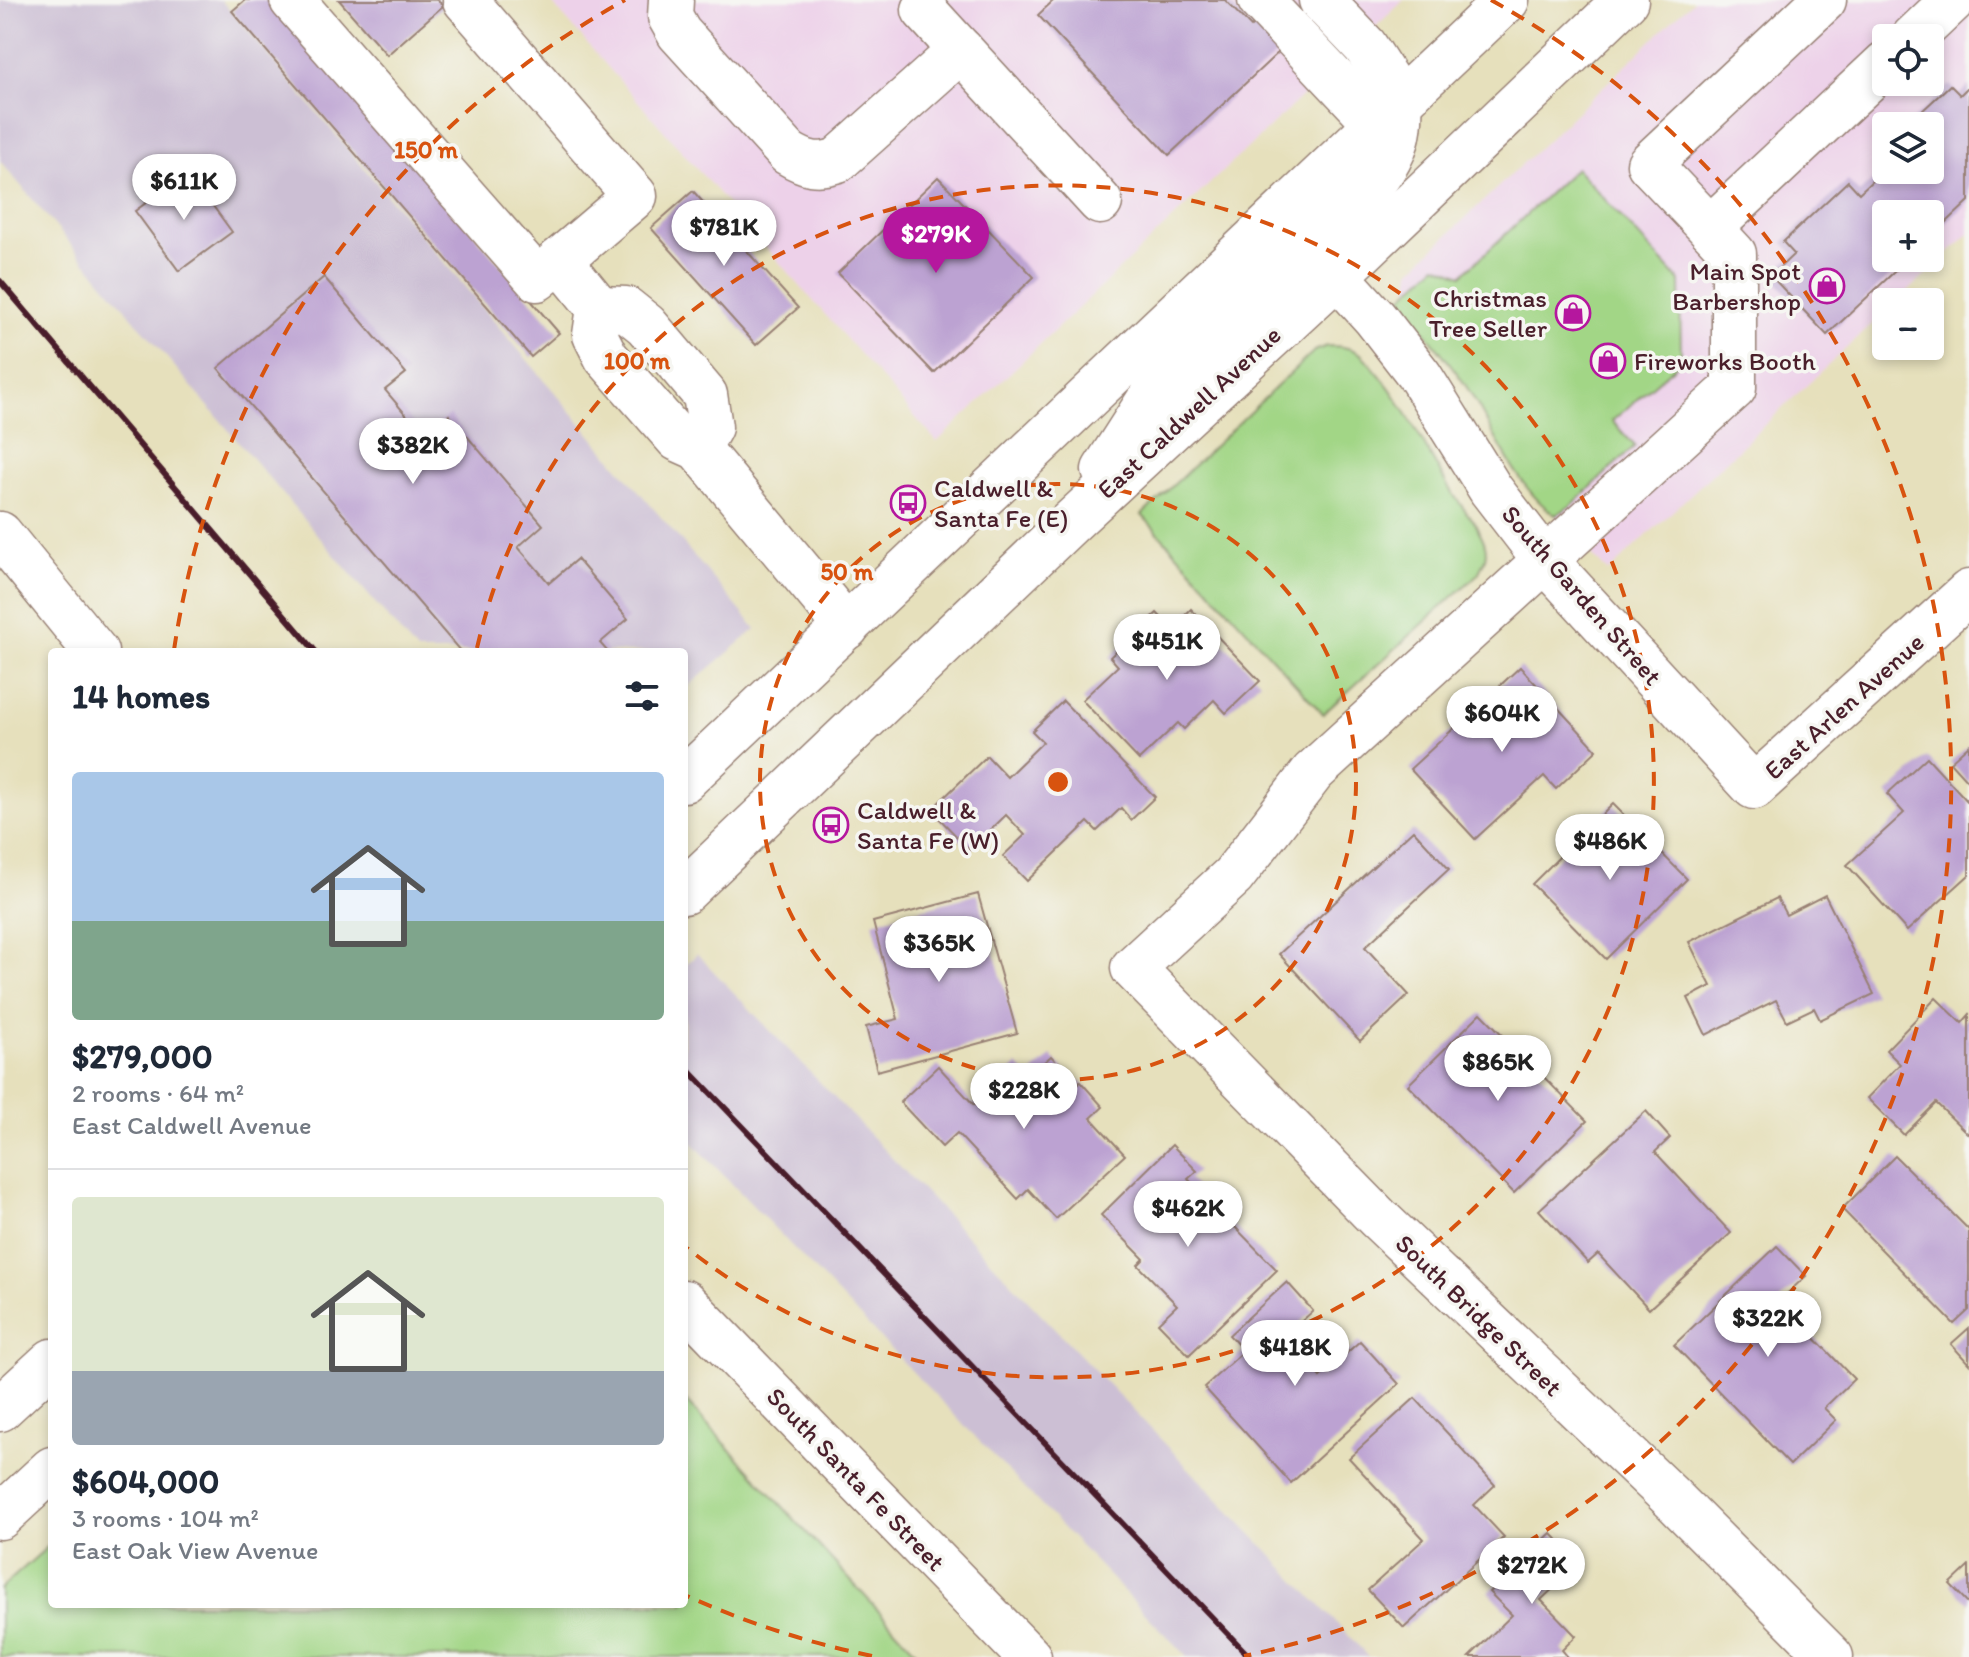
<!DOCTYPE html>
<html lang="en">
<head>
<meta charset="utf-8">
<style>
	:root { --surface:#fff; --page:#f2f2f3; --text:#1f2937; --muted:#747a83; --line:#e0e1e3; --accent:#b5179e }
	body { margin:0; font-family:Itim,sans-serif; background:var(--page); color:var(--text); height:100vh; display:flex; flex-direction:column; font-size:30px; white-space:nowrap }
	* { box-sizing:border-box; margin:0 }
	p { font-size:26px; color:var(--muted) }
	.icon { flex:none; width:44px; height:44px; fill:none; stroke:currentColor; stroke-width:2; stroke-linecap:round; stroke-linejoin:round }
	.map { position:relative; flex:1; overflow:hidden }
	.side { position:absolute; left:48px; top:648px; width:640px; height:960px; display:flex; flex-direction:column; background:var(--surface); border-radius:8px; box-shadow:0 4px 12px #0003 }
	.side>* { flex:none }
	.controls { position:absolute; left:1872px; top:24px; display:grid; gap:16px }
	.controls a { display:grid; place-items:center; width:72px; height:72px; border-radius:8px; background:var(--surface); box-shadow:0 4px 12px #0003; font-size:40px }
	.price { position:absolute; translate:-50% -68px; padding:0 18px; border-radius:28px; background:#fff; color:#222; font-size:26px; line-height:52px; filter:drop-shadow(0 2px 4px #0008) }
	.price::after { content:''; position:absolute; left:50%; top:48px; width:24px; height:18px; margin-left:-12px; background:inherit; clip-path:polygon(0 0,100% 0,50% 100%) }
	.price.selected { background:var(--accent); color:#fff }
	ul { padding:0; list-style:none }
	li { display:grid; align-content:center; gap:16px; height:424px; padding:0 24px }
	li+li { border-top:2px solid var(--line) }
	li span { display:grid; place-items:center; height:248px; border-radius:8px; color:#555 }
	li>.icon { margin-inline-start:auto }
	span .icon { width:144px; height:144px; fill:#fffc; stroke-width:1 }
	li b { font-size:34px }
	h2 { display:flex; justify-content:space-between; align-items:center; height:96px; padding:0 24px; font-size:34px }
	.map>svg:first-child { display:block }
	.built { fill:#edd1e9; fill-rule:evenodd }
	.industrial { fill:#ccbfd4 }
	.green { fill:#a2d686; stroke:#767a58; stroke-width:2 }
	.building { fill:#bca2d2 }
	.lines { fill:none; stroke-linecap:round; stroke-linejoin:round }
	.minor-casing { stroke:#988074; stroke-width:47 }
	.major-casing { stroke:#988074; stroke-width:47 }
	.minor { stroke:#fff; stroke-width:44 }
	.major { stroke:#fff; stroke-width:44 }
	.rail { stroke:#4a1f2b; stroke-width:6 }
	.ring { fill:none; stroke:#d8530f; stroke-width:4; stroke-dasharray:14 10 }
	.labels { text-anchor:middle; stroke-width:7; stroke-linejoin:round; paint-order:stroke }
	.poi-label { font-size:26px; fill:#4a1f2b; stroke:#f6f6f2; text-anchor:start }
	.street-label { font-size:26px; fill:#4a1f2b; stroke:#f6f6f2 }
	.centre { fill:#d8530f; stroke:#f6f6f2; stroke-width:4 }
	.ring-label { font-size:24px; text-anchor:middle; font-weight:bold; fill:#d8530f; stroke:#f6f6f2; stroke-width:7; stroke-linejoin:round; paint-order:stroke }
</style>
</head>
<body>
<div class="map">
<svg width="1969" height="1657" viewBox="0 0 1969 1657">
	<rect width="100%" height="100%" fill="#f6f6f2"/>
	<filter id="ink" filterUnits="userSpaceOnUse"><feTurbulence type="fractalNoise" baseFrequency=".0125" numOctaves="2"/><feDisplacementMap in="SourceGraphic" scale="16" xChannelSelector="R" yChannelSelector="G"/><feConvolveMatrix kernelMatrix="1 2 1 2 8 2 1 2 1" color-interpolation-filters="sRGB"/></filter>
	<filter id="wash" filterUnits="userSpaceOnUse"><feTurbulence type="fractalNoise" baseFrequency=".006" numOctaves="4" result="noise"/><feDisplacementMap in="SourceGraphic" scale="32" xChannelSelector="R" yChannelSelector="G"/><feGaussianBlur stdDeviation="1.8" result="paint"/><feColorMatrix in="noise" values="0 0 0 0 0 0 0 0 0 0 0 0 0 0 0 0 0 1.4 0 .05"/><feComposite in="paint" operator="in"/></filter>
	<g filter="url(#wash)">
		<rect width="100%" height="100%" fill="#e6e0bc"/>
		<g class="built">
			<polygon points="549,0 1404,0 937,442"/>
			<path d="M1694,0H1969V234L1896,302H1886V311L1608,572L1545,505L1458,365L1407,300L1411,270ZM1886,38H1930V82H1886ZM1886,126H1930V170H1886ZM1886,214H1930V258H1886Z"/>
		</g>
		<g class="industrial">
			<polygon points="0,0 221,0 756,629 684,690 684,652 417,652 0,161"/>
			<polygon points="697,954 1369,1657 1187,1657 684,1134 684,967"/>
		</g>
		<g class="green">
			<path d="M1576,168L1680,281L1681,361L1612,421L1635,446L1572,505L1556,515C1518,493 1489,420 1464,383C1445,354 1419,328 1401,298L1437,265L1462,275Z"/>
			<path d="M1327,346C1339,346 1353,347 1362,355C1400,393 1422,443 1449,488C1459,504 1481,528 1485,545C1488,556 1483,564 1478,574L1323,714L1142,515L1314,351Z"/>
			<polygon points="684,1399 921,1657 0,1657 0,1589 52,1543 52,1604 684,1604"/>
		</g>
		<g id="blocks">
			<g class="building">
				<polygon points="245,0 272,0 559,333 531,357 232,11"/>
				<polygon points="339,0 438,0 443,6 387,55"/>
				<polygon points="1054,0 1225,0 1251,27 1257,22 1282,49 1169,155 1038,15"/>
				<polygon points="1950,85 1960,95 1969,86 1969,201 1930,238 1930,214 1886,214 1886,258 1909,258 1827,335 1771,276 1794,254 1783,242 1848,181 1859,193 1886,168 1886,170 1930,170 1930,126 1906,126"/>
				<polygon points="188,172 232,232 179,271 135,211"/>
				<polygon points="938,177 1034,277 934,373 838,273"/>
				<polygon points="693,191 798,308 756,345 651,228"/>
				<polygon points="324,277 406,373 385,390 424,436 449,415 543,525 518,547 549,583 577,559 628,619 600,643 608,652 461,652 218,368"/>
				<polygon points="1191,609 1260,681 1226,713 1214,700 1184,729 1178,723 1139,760 1082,700 1118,666 1110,657 1157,613 1172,629"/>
				<polygon points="1520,667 1597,750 1556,789 1544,776 1475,839 1410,769"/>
				<polygon points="1063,701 1155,797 1131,820 1121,808 1097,831 1088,822 1027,881 1003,856 1025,835 1006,815 970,850 931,810 987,756 1007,777 1043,742 1032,731"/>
				<polygon points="1969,745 1969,783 1950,762"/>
				<polygon points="1927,757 1969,803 1969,875 1907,931 1847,865 1904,813 1887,794"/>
				<polygon points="1613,804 1687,879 1606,959 1532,884"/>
				<polygon points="1413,830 1449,869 1365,947 1409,995 1360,1041 1279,954"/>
				<polygon points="978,894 1017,1033 877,1071 866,1027 898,1019 873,922"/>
				<polygon points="1825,895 1874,994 1820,1020 1814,1008 1787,1021 1776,1000 1706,1035 1688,998 1711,986 1689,942 1777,898 1786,915"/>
				<polygon points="1936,998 1962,1023 1969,1015 1969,1135 1936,1103 1904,1135 1867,1098 1900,1064 1886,1050"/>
				<polygon points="1481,1013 1587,1121 1514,1193 1408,1085"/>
				<polygon points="1051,1056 1077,1084 1080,1081 1103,1107 1091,1118 1125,1155 1056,1219 1028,1189 1018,1199 957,1133 942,1147 900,1102 938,1066 974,1105 1018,1065 1028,1077"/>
				<polygon points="1646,1111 1670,1138 1655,1152 1731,1233 1649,1309 1598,1254 1588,1263 1539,1210"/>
				<polygon points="1172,1145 1197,1171 1188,1179 1277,1270 1189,1355 1158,1323 1177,1305 1138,1265 1144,1259 1101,1215"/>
				<polygon points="1895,1156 1969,1230 1969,1310 1954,1324 1842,1209"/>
				<polygon points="1777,1246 1806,1276 1779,1301 1854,1379 1824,1408 1836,1420 1790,1465 1674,1345"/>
				<polygon points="1287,1282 1313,1311 1284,1337 1320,1377 1360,1341 1399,1384 1291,1483 1204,1387 1244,1351 1229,1335"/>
				<polygon points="1969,1328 1969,1364 1951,1344"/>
				<polygon points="1415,1398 1495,1485 1474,1505 1504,1537 1404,1628 1368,1590 1424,1539 1349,1458"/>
				<polygon points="1551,1533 1580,1563 1541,1600 1576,1636 1562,1650 1568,1657 1469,1657 1512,1615 1489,1592"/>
				<polygon points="1969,1566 1969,1604 1950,1584"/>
			</g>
		</g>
	</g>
	<g filter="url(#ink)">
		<use href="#blocks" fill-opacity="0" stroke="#988074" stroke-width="2"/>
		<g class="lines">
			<g class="minor-casing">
				<g id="minor">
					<polyline points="292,0 537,279 560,260 599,308 595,335 606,357 678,439 698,448 847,627"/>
					<polyline points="465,0 635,196 560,260"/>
					<path d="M671,0L670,17L679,33L788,153C806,164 817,167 838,160L961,50"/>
					<polyline points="1260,0 1376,123"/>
					<polyline points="1321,0 1365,46 1400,100"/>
					<polyline points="924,10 1100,202"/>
					<polyline points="1913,38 1953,0"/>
					<polyline points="1710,228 1649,164 1824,0"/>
					<polyline points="1337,276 1375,318 1420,376 1491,490 1545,560 1754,787 1969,592"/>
					<polyline points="599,308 626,309 646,325 705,395 710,427 698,448"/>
					<polyline points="0,534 96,652"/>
					<polyline points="684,1302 1029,1657"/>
					<polyline points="1831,1657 1672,1498 1378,1218 1133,968 1233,876 1313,772 1734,388 1734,254 1710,228 1886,63"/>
				</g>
			</g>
			<g class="major-casing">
				<g id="major">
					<path d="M1104,470L1156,389L1377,178C1396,153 1402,132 1400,100"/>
					<polyline points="684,780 1507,0"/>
					<polyline points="684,892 1070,523 1337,276 1626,0"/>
					<polyline points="0,1409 52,1361"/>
					<polyline points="0,1517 52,1469"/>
				</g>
			</g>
			<use href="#minor" class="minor"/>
			<use href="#major" class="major"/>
			<g class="rail">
				<polyline points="0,281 316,652"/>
				<polyline points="684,1065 1250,1657"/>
			</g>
		</g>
	</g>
	<g class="ring">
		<circle cx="1058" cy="782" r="298"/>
		<path d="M477 648A596 596 0 1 1 687 1248"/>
		<path d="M872 1656A894 894 0 0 1 687 1596M174 650A894 894 0 0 1 625 0M1491 0A894 894 0 0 1 1244 1656"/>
	</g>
	<defs>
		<g id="shop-ring" transform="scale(1.8)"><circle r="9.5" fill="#f6f6f2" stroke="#b5179e" stroke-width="1.5"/><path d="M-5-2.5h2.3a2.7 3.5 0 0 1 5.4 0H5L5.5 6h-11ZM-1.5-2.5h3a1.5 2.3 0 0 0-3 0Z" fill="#b5179e"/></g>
		<g id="bus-ring" transform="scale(1.8)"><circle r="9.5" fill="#f6f6f2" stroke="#b5179e" stroke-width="1.5"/><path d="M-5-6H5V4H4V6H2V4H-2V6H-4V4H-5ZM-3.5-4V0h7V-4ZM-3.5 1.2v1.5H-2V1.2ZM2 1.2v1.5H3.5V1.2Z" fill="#b5179e"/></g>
	</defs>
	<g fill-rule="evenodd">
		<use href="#shop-ring" x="1827" y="286"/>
		<use href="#shop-ring" x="1573" y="313"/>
		<use href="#shop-ring" x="1608" y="361"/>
		<use href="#bus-ring" x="908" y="503"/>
		<use href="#bus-ring" x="831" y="825"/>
	</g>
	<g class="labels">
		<g class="poi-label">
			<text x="1801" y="280" text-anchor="end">Main Spot<tspan x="1801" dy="30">Barbershop</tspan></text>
			<text x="1547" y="307" text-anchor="end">Christmas<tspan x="1547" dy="30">Tree Seller</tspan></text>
			<text x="1634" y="370">Fireworks Booth</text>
			<text x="934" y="497">Caldwell &amp;<tspan x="934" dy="30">Santa Fe (E)</tspan></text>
			<text x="857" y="819">Caldwell &amp;<tspan x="857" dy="30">Santa Fe (W)</tspan></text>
		</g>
		<g class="street-label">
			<text transform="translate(1189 412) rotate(-43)" y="9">East Caldwell Avenue</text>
			<text transform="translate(1582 595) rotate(49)" y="9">South Garden Street</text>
			<text transform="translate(1844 706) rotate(-42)" y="9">East Arlen Avenue</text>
			<text transform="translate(1479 1315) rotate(44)" y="9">South Bridge Street</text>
			<text transform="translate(856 1479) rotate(46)" y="9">South Santa Fe Street</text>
		</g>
	</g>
	<circle cx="1058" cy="782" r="12" class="centre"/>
	<g class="ring-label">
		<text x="426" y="158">150 m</text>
		<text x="637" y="369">100 m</text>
		<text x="847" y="580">50 m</text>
	</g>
</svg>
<div class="controls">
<a><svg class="icon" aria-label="locate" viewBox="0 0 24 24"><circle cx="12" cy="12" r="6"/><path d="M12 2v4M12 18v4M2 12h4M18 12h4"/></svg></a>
<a><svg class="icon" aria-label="layers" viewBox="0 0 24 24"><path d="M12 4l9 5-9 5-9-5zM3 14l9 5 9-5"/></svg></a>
<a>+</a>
<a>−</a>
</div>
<b class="price" style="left:184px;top:222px">$611K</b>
<b class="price" style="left:724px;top:268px">$781K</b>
<b class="price selected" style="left:936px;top:275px">$279K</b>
<b class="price" style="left:413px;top:486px">$382K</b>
<b class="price" style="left:1167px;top:682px">$451K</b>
<b class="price" style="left:1502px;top:754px">$604K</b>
<b class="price" style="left:1610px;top:882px">$486K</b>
<b class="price" style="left:939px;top:984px">$365K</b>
<b class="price" style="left:1498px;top:1103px">$865K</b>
<b class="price" style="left:1024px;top:1131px">$228K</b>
<b class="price" style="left:1188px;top:1249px">$462K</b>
<b class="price" style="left:1768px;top:1359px">$322K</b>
<b class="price" style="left:1295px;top:1388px">$418K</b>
<b class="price" style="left:1532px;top:1606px">$272K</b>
<section class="side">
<h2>14 homes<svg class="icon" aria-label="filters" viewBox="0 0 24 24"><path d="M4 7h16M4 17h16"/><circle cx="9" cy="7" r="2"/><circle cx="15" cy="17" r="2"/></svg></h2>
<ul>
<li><span style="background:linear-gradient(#a9c7e8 60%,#7fa58c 0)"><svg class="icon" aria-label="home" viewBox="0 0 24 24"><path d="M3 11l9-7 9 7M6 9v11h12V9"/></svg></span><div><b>$279,000</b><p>2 rooms · 64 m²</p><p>East Caldwell Avenue</p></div></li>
<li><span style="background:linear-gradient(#dfe7d0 70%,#9aa5b1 0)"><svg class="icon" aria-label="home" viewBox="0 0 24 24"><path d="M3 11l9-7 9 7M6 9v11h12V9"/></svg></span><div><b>$604,000</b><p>3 rooms · 104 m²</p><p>East Oak View Avenue</p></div></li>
</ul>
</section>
</div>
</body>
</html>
